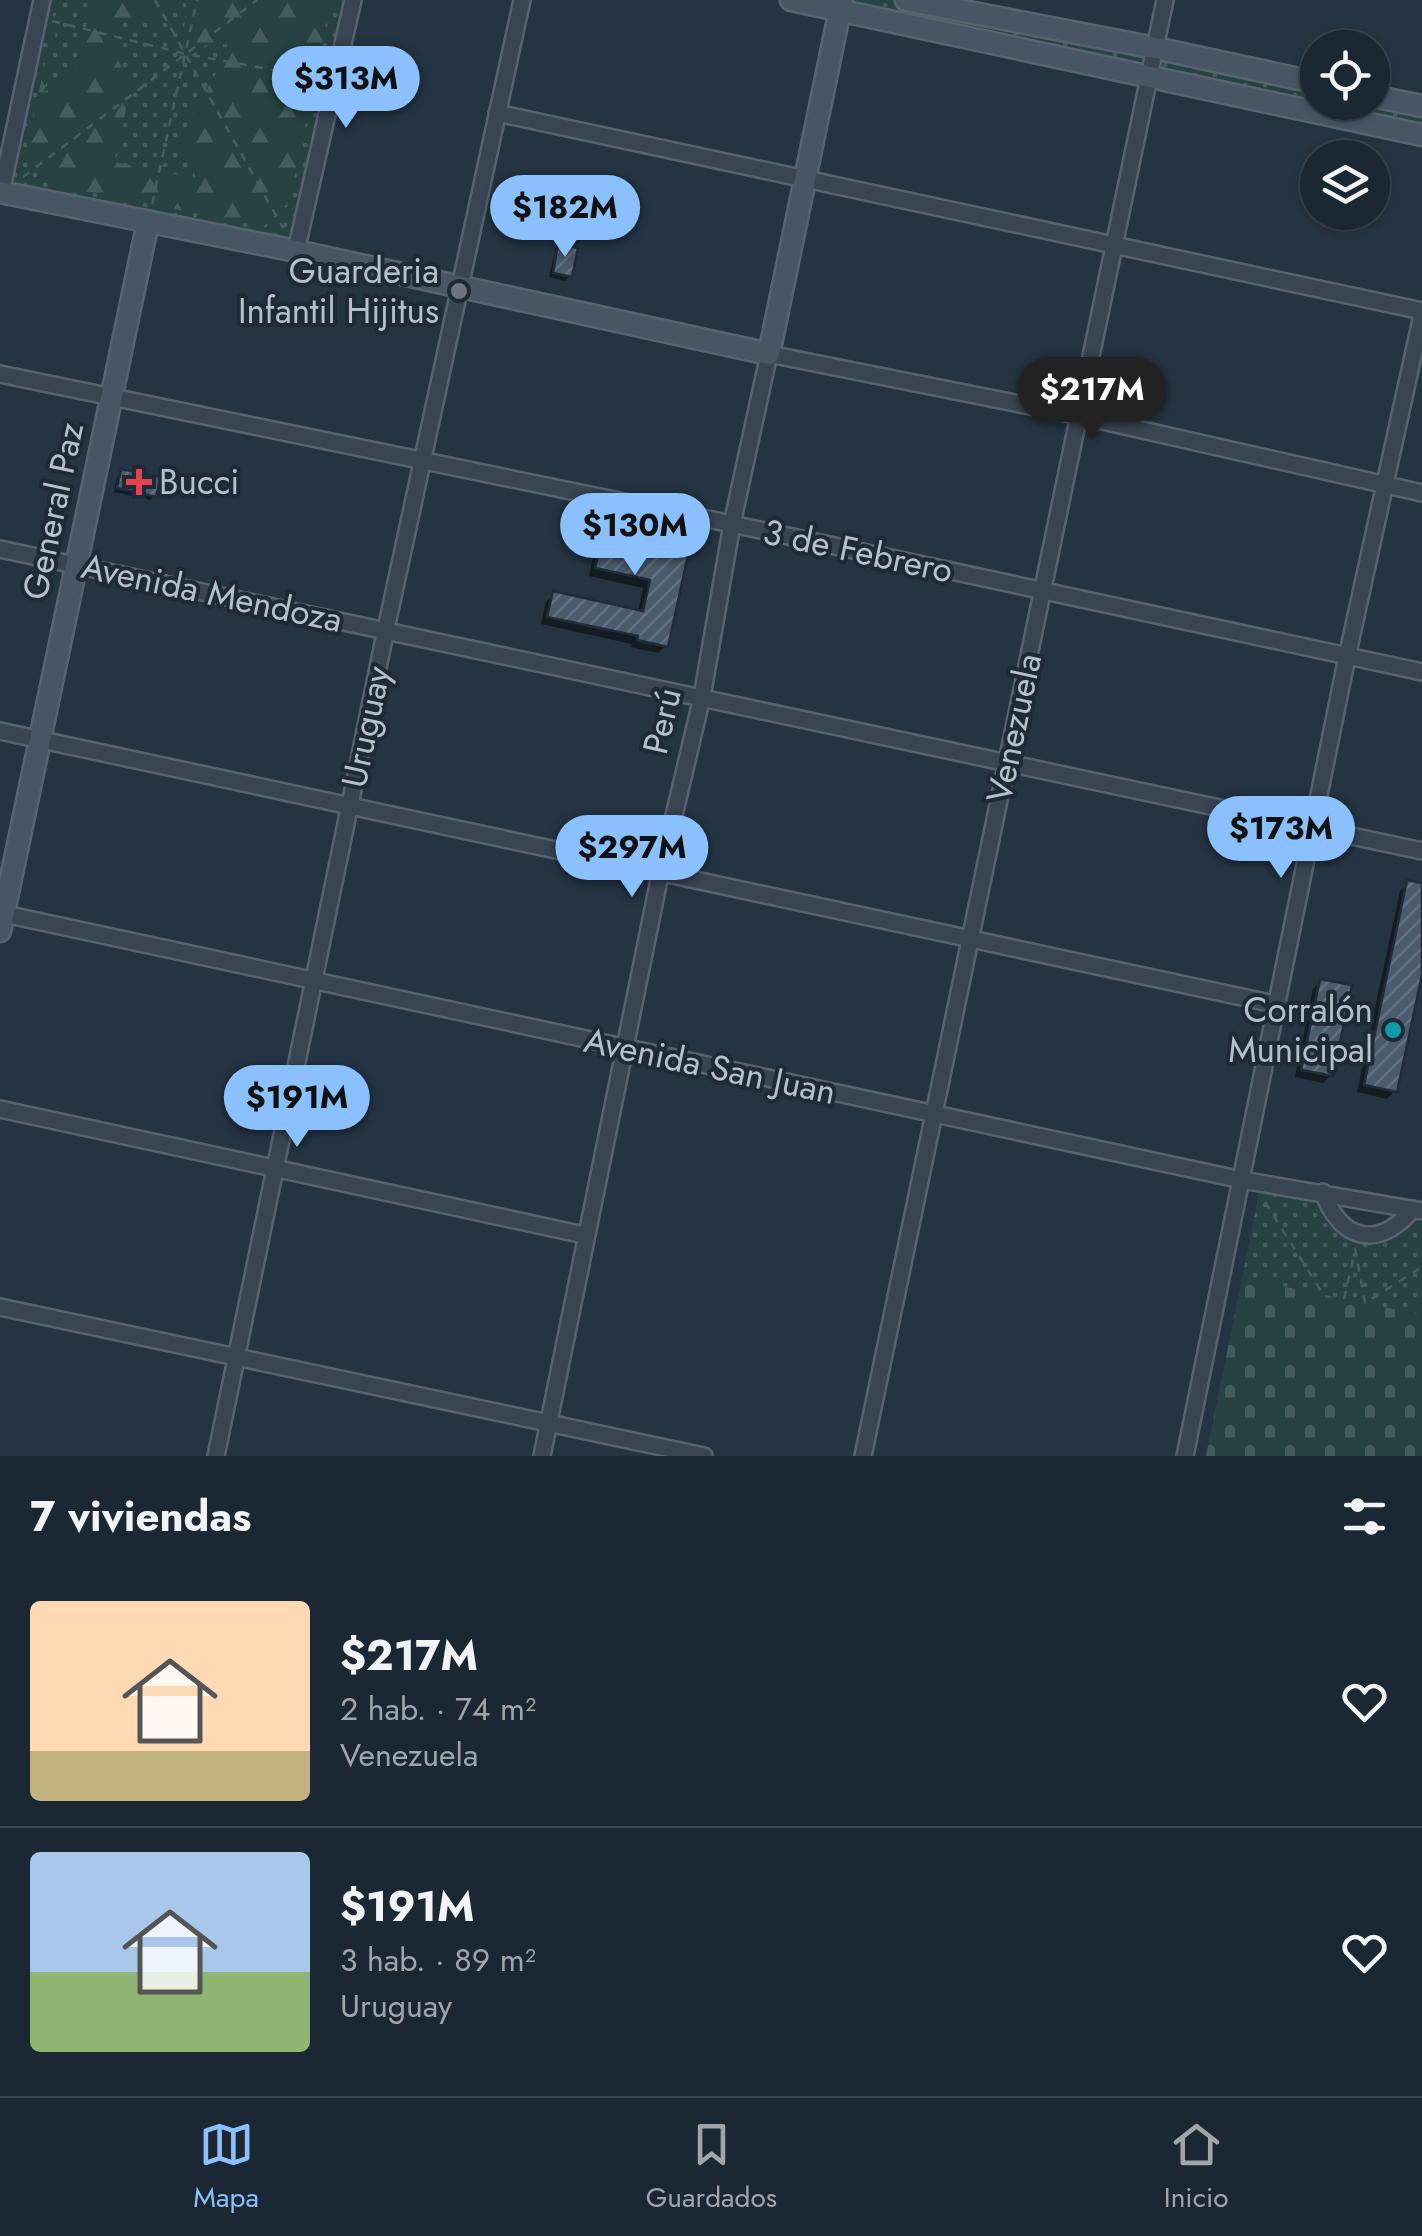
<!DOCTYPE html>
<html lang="es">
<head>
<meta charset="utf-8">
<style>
	:root { --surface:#1b2732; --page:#28333e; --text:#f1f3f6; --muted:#a0a5ac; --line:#39444d; --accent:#8ac0fd }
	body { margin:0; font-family:Jost,sans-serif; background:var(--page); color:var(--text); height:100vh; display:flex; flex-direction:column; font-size:38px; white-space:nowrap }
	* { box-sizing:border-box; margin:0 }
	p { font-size:32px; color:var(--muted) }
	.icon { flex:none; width:55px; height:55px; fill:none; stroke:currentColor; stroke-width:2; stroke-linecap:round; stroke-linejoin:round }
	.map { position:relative; height:1456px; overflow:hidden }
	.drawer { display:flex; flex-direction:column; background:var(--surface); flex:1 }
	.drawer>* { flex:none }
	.fabs { position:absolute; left:1300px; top:30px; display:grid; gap:20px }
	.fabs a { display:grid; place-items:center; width:90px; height:90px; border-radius:50%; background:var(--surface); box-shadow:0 2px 8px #0004,0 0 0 2px var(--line); font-size:50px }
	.price { position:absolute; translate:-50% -85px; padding:0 22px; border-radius:35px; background:var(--accent); color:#111; font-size:32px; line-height:65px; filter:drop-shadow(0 2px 5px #0008) }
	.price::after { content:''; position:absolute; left:50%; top:60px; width:30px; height:22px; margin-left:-15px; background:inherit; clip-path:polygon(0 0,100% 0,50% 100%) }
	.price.on { background:#222; color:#fff }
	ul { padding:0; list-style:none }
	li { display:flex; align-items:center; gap:30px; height:250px; padding:0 30px }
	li+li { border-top:2px solid var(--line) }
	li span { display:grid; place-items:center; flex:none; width:280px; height:200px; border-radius:10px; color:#555 }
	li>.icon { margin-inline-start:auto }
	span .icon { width:120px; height:120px; fill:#fffc; stroke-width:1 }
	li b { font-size:42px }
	h2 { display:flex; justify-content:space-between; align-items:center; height:120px; padding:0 30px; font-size:42px }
	.tabs { display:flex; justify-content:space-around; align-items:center; height:140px; border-top:2px solid var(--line); background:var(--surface); font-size:28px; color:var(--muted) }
	.tabs a { display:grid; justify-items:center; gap:5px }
	.tabs .on { color:var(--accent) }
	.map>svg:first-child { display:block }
	.grass { fill:url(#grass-dots) }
	.forest { fill:url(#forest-firs) }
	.cemetery { fill:url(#cemetery-stones) }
	.shadow { fill:#0007 }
	.building { fill:url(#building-hatch); stroke:#202c39; stroke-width:2.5 }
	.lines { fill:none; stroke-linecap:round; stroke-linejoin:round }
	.street-casing { stroke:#57636f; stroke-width:20 }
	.secondary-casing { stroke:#57636f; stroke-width:25 }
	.path { stroke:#455f60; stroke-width:2.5; stroke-dasharray:8 8; stroke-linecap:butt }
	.street { stroke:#394552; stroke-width:15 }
	.secondary { stroke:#475565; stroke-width:20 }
	.worship-dot { fill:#6b7280; stroke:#1e2a37; stroke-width:4 }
	.health-dot { fill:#e0444e; stroke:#1e2a37; stroke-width:4 }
	.culture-dot { fill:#0f9aa8; stroke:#1e2a37; stroke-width:4 }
	.labels { text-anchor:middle; stroke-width:8; stroke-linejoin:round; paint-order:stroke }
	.poi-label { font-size:35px; fill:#b6c0cc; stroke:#1e2a37; text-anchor:end }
	.street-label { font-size:35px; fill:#b6c0cc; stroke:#1e2a37 }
</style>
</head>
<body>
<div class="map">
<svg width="1422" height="1456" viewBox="0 0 1422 1456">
	<defs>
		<pattern id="grass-dots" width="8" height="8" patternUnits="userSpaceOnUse" patternTransform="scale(2.5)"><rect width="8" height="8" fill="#274243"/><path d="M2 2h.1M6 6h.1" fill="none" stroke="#445c5d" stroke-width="1.8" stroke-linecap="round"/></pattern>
		<pattern id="forest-firs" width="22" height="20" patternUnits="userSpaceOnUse" patternTransform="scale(2.5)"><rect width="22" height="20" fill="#274243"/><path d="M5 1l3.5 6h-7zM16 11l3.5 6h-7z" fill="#445c5d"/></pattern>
		<pattern id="cemetery-stones" width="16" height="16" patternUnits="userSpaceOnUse" patternTransform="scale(2.5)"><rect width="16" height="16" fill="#274243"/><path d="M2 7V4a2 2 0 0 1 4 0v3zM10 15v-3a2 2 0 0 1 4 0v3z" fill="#445c5d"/></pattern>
		<pattern id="building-hatch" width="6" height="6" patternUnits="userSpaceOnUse" patternTransform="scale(2.5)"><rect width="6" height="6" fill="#4a5b6b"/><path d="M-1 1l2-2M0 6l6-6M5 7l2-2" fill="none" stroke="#62717f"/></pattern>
	</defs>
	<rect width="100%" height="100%" fill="#243442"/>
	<g class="grass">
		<polygon points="42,0 353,0 296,251 1,193"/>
		<polygon points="791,0 906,0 1317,83 1318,102 1422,106 1422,135"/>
		<path d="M1259,1192L1318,1203C1321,1210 1324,1220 1329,1225C1354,1252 1393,1246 1414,1221L1422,1222V1315L1242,1278Z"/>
	</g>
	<polygon class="forest" points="59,0 62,0 44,92 74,72 93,0 172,0 168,22 122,23 118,60 132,84 114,162 196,178 178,142 232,44 183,47 186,2 331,0 290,201 263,227 49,184 25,154"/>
	<polygon class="cemetery" points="1242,1278 1422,1315 1422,1456 1206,1456"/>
	<g class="shadow">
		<polygon points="559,246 570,276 565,281 549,277 555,251"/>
		<polygon points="122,472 154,495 150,500 114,492 117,477"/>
		<polygon points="609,513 691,530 666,646 658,653 631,647 632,644 541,624 546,602 554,594 638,612 643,588 589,576 601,521"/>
		<polygon points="1408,883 1422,886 1422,968 1395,1091 1387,1099 1357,1092 1400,891"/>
		<polygon points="1321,981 1331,1075 1323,1083 1295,1077 1313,989"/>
	</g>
	<g class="building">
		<polygon points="558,243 578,248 572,277 553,273"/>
		<polygon points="121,469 161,477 156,497 117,488"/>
		<polygon points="608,510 694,528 668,647 637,640 638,636 547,617 553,591 643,611 650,580 595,568"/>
		<polygon points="1407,880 1422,883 1422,975 1397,1092 1364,1085"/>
		<polygon points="1320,979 1352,985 1333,1076 1301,1070"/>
	</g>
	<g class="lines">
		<g class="street-casing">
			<g id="street">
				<polyline points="497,113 1422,311"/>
				<polyline points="1,193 42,0"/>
				<polyline points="296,251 353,0"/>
				<polyline points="0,374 732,524 1422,672"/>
				<polyline points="0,549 1422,851"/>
				<polyline points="0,731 1279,1005"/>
				<polyline points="0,913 1242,1180 1422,1211"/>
				<polyline points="0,1109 584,1235"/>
				<path d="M1323,1192C1341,1241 1378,1250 1413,1209"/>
				<polyline points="0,1307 704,1456"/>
				<polyline points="216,1456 386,629 522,0"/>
				<polyline points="542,1456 660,875 702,697 732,524 769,354 1080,416 1422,493"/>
				<polyline points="863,1456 1165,0"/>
				<polyline points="1185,1456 1347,657 1422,315"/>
			</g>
		</g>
		<g class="secondary-casing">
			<g id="secondary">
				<polyline points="791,0 1422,135"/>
				<polyline points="906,0 1155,48 1318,83"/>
				<polyline points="1372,96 1422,106"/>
				<polyline points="0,192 296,251 769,354 842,0"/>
				<polyline points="0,931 148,222"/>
			</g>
		</g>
		<g class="path">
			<polyline points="155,0 283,228"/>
			<polyline points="52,21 186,54 318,78"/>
			<polyline points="23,177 257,0"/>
			<polyline points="152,204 197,0"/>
			<polyline points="1265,1202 1323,1294"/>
			<polyline points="1355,1248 1365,1303 1422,1267"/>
			<polyline points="1344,1299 1354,1255"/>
		</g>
		<use href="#street" class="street"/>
		<use href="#secondary" class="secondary"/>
	</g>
	<circle class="worship-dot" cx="459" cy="291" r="10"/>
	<path class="health-dot" d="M134 467h10v10h10v10h-10v10h-10v-10h-10v-10h10z"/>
	<circle class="culture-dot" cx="1393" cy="1030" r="10"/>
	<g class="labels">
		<g class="poi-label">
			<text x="439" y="283">Guarderia<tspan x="439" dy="40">Infantil Hijitus</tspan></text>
			<text x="159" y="494" text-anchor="start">Bucci</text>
			<text x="1373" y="1022">Corralón<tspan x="1373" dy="40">Municipal</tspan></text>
		</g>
		<g class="street-label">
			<text transform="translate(53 511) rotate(-78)" y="12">General Paz</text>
			<text transform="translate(858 551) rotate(12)" y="12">3 de Febrero</text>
			<text transform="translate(212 593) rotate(12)" y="12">Avenida Mendoza</text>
			<text transform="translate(662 721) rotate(-77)" y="12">Perú</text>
			<text transform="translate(366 727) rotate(-78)" y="12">Uruguay</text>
			<text transform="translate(1014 728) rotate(-78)" y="12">Venezuela</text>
			<text transform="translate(710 1066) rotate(12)" y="12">Avenida San Juan</text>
		</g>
	</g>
</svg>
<div class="fabs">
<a><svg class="icon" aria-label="locate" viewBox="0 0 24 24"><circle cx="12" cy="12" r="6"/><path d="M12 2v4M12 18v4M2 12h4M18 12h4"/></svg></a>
<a><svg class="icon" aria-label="layers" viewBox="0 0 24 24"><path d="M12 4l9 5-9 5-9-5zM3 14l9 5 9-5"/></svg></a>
</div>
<b class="price" style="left:346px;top:131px">$313M</b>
<b class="price" style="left:565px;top:260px">$182M</b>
<b class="price on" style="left:1092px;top:442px">$217M</b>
<b class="price" style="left:635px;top:578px">$130M</b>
<b class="price" style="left:1281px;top:881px">$173M</b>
<b class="price" style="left:632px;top:900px">$297M</b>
<b class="price" style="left:297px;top:1150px">$191M</b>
</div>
<section class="drawer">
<h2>7 viviendas<svg class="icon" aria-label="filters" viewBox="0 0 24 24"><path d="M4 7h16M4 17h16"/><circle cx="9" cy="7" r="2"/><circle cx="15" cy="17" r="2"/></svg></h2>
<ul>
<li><span style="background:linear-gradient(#ffd9b3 75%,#c2b280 0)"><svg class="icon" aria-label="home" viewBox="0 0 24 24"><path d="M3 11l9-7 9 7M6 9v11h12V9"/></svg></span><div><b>$217M</b><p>2 hab. · 74 m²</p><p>Venezuela</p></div><svg class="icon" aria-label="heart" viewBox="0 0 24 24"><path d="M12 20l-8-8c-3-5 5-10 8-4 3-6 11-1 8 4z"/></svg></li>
<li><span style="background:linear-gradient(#a9c7e8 60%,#8fb573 0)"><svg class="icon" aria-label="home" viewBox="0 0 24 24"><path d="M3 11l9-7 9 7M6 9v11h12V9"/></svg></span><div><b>$191M</b><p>3 hab. · 89 m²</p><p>Uruguay</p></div><svg class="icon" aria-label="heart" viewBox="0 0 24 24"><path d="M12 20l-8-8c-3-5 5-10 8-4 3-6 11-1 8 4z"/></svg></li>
</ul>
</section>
<nav class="tabs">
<a class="on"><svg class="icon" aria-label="map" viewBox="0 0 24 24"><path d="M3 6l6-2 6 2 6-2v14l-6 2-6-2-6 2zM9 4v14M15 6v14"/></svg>Mapa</a>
<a><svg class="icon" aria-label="saved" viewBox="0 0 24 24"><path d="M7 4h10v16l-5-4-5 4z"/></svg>Guardados</a>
<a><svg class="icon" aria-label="home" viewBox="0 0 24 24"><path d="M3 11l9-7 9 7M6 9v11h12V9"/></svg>Inicio</a>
</nav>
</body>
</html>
